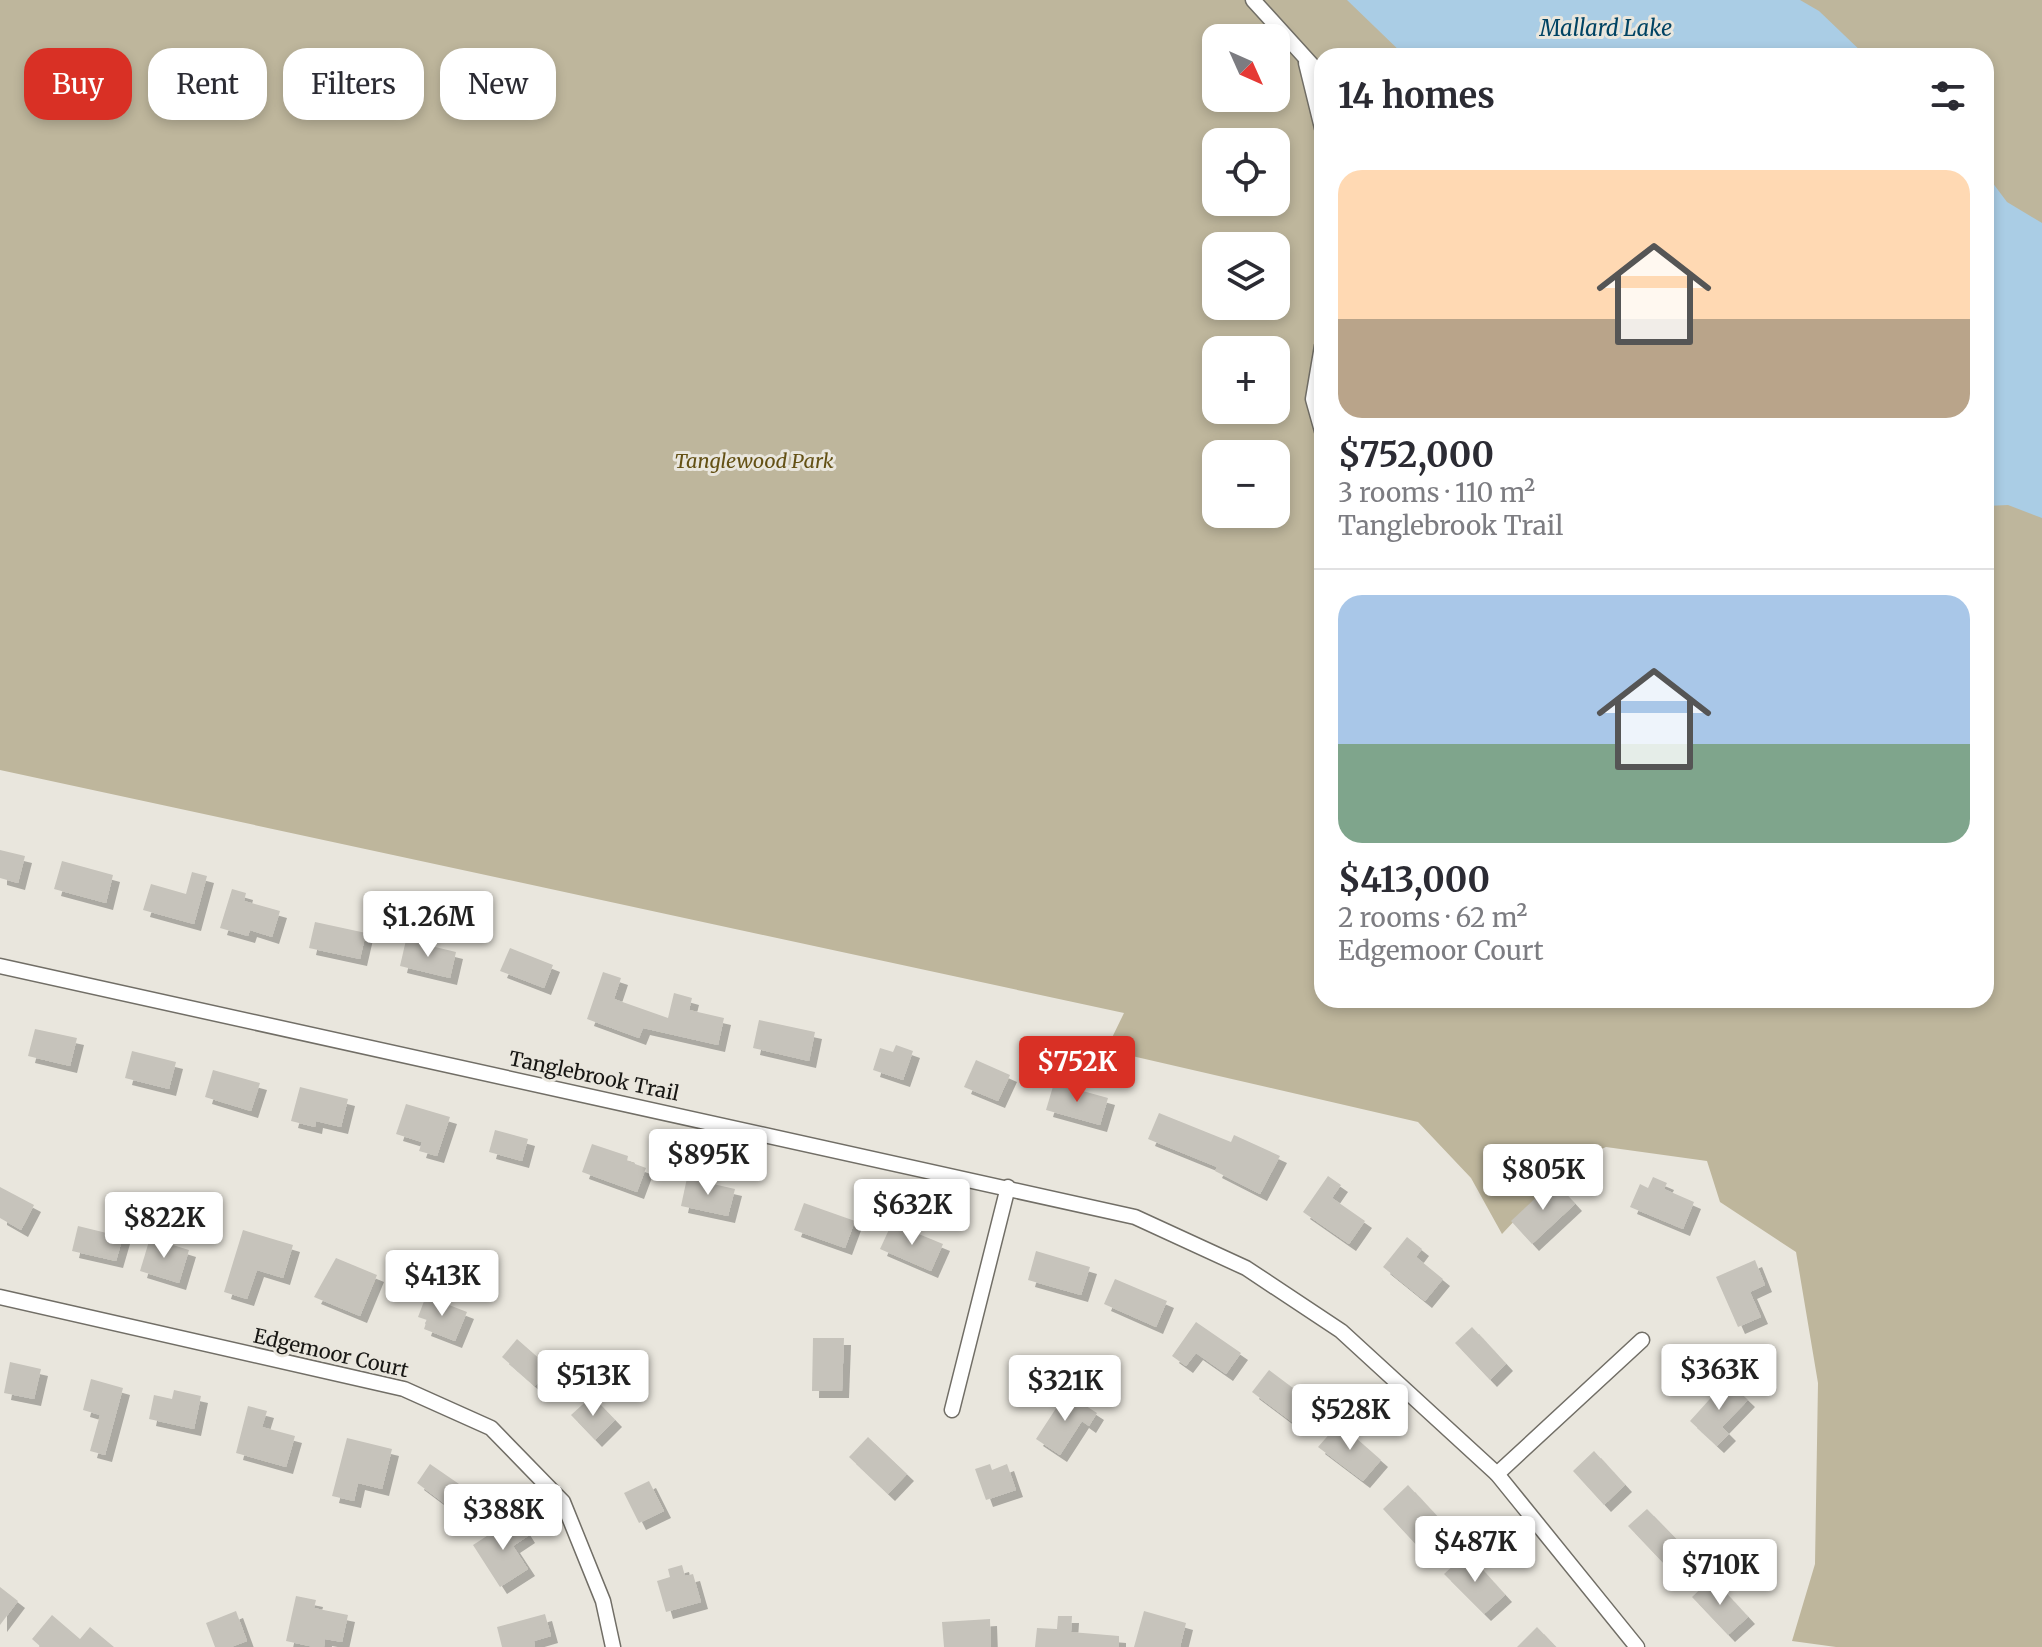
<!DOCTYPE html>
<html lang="en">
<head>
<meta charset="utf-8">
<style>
	:root { --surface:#fff; --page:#f7f7f7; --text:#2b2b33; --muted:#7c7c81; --line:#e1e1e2; --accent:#d93025 }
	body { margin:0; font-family:Merriweather,serif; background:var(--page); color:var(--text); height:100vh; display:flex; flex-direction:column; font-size:30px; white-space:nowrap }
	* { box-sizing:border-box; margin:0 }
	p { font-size:26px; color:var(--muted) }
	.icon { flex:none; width:44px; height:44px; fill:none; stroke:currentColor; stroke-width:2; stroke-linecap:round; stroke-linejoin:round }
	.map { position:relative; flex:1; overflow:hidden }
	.sheet { position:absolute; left:1314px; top:48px; width:680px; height:960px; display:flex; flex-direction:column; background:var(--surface); border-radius:24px; box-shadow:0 4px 12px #0003 }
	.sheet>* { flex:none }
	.guide { position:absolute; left:24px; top:48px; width:760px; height:72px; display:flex; gap:16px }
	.needle { width:52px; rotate:135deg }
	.buttons { position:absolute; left:1202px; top:24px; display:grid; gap:16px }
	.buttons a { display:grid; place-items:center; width:88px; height:88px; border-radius:16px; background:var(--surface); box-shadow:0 4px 12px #0003; font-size:40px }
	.price { position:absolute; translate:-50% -68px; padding:0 18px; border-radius:8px; background:#fff; color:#222; font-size:26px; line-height:52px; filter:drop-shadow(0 2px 4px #0008) }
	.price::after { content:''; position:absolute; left:50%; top:48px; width:24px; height:18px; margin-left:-12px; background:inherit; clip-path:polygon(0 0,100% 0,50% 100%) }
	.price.on { background:var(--accent); color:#fff }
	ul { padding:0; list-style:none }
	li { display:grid; align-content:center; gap:16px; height:424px; padding:0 24px }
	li+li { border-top:2px solid var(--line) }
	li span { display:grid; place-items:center; height:248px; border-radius:24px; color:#555 }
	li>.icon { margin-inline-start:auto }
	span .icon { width:144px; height:144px; fill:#fffc; stroke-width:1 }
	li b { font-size:34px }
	h2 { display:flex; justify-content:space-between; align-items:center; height:96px; padding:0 24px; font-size:34px }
	.chip { padding:0 28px; border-radius:24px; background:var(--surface); box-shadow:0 4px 12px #0003; font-size:28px; line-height:72px }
	.chip.on { background:var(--accent); color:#fff }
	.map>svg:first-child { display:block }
	.green { fill:#beb69c; fill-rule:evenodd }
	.water { fill:#aacde5 }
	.building { fill:#c6c3bb; filter:url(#shadow) }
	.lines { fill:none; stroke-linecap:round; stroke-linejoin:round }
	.minor-casing { stroke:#716e66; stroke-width:17 }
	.minor { stroke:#fff; stroke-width:14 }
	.labels { text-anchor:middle; stroke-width:6; stroke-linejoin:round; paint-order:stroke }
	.park-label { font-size:20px; font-style:italic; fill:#645115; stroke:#e9e6dd }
	.street-label { font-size:20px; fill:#171613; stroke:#e9e6dd }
	.water-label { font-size:22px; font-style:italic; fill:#004363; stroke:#e9e6dd }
</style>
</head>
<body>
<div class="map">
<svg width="2042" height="1647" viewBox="0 0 2042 1647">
	<defs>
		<filter id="shadow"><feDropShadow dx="7" dy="7" stdDeviation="0" flood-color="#0004"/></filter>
	</defs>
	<rect width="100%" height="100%" fill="#e9e6dd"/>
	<path class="green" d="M0,0H2042V1647H1836L1792,1641L1815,1564L1818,1383L1796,1252L1720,1202L1707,1161L1606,1147L1569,1163L1502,1234L1471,1178L1418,1122L1106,1050L1124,1013L0,770ZM1216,38H1276V98H1216ZM1322,56H1986V1000H1322ZM1216,142H1276V202H1216ZM1216,246H1276V306H1216ZM1216,350H1276V410H1216ZM1216,454H1276V514H1216Z"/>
	<g class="water">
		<polygon points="1347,0 1800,0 1819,11 1866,56 1405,56"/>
		<polygon points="1986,174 2007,202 2042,223 2042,518 2008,505 1986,506"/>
	</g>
	<g class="building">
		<polygon points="0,850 25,856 18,883 0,878"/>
		<polygon points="62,861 113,875 106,903 54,889"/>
		<polygon points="192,872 207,876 194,924 143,910 151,884 186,894"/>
		<polygon points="232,889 246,893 244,901 280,911 272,937 250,930 248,936 220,928"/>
		<polygon points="315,922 366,933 360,959 309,948"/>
		<polygon points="406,940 456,952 450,978 400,966"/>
		<polygon points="510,948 553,965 544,988 500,971"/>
		<polygon points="603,972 621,978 614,999 668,1018 674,993 692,998 689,1010 724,1018 718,1045 643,1028 639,1038 587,1019"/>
		<polygon points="759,1020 815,1032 809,1061 753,1048"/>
		<polygon points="35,1029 77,1038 70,1066 28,1056"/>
		<polygon points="896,1045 913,1051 903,1080 873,1070 880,1048 893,1052"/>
		<polygon points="132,1051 176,1062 169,1089 125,1078"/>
		<polygon points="976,1060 1010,1075 998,1101 964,1087"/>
		<polygon points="213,1070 260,1083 251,1111 205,1097"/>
		<polygon points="1054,1083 1108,1098 1100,1125 1046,1110"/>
		<polygon points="300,1087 348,1099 341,1127 316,1121 315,1127 291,1121"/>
		<polygon points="406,1104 450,1117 437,1156 419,1151 422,1142 396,1134"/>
		<polygon points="1159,1113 1231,1142 1234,1135 1280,1156 1260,1194 1215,1171 1217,1167 1148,1139"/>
		<polygon points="495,1130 528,1139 522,1161 489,1152"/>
		<polygon points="592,1144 628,1156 627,1161 646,1168 637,1192 582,1172"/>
		<polygon points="1328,1176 1341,1185 1332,1198 1365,1221 1349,1244 1303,1212"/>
		<polygon points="1653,1177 1667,1183 1664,1189 1694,1202 1683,1229 1630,1207 1640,1184 1648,1188"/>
		<polygon points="687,1178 735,1189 728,1216 681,1206"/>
		<polygon points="1554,1181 1575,1204 1532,1244 1511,1221"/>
		<polygon points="0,1187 34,1205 21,1230 0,1218"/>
		<polygon points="804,1203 855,1221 845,1248 794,1230"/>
		<polygon points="892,1223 943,1244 931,1271 880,1249"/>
		<polygon points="78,1226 123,1237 116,1261 72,1251"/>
		<polygon points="243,1230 293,1245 283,1278 257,1270 247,1299 224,1292"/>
		<polygon points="1407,1237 1422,1249 1416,1257 1443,1279 1425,1301 1383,1267"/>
		<polygon points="150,1238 189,1250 179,1283 140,1271"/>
		<polygon points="1036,1251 1090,1267 1081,1295 1028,1280"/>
		<polygon points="336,1258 377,1275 360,1316 314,1297"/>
		<polygon points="1755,1260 1765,1285 1750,1292 1761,1317 1738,1327 1716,1277"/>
		<polygon points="1115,1279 1167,1301 1156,1327 1104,1304"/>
		<polygon points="426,1296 467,1312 455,1341 424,1329 427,1320 418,1317"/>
		<polygon points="1196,1322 1241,1353 1226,1374 1196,1353 1186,1366 1172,1356"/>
		<polygon points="1472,1327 1506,1364 1490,1380 1455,1343"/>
		<polygon points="813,1338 844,1338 842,1391 812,1391"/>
		<polygon points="517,1339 550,1368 535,1386 502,1357"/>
		<polygon points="10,1362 41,1369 34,1399 4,1393"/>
		<polygon points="1269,1370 1313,1403 1296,1425 1252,1392"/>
		<polygon points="91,1379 123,1388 105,1455 90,1451 100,1415 83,1410"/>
		<polygon points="1727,1380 1748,1400 1722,1427 1729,1434 1717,1446 1690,1421"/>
		<polygon points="174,1390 201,1396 194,1429 149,1419 154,1395 172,1399"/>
		<polygon points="1066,1393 1097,1413 1089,1426 1082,1421 1060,1455 1036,1439"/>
		<polygon points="592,1396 615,1420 595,1440 571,1415"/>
		<polygon points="248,1406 267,1411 262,1427 295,1436 286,1467 236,1453"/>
		<polygon points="1339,1423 1381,1460 1363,1481 1318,1447"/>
		<polygon points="868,1437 907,1474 888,1494 849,1457"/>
		<polygon points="347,1438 392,1449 382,1489 358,1483 354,1501 332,1496"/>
		<polygon points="1594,1451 1625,1485 1604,1505 1573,1471"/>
		<polygon points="430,1464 459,1484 445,1504 417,1483"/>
		<polygon points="990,1464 992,1470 1007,1464 1016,1490 986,1500 975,1469"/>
		<polygon points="649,1481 664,1511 639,1523 624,1493"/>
		<polygon points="1408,1485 1446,1526 1421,1550 1383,1509"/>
		<polygon points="1647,1509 1686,1549 1667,1567 1628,1526"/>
		<polygon points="516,1517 528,1536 513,1546 528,1569 500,1587 473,1545"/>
		<polygon points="1467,1553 1505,1595 1484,1614 1444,1574"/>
		<polygon points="682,1565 685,1576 693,1574 701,1602 666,1612 657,1581 670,1577 668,1569"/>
		<polygon points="1712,1578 1748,1617 1728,1635 1692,1597"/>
		<polygon points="0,1587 18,1601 0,1625"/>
		<polygon points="296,1596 316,1600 314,1608 348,1615 342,1642 325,1639 324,1647 314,1647 286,1641"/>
		<polygon points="236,1611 247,1641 231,1647 215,1647 206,1623"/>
		<polygon points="1144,1611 1186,1623 1180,1647 1134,1647"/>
		<polygon points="545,1614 551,1636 534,1641 535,1647 502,1647 497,1627"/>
		<polygon points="52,1615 80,1639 90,1627 114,1647 41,1647 32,1639"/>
		<polygon points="1058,1616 1072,1616 1071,1632 1119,1636 1119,1647 1035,1647 1037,1628 1057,1629"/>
		<polygon points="990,1619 991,1647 944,1647 942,1622"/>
		<polygon points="1537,1627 1556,1647 1517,1647"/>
	</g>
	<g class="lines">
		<g class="minor-casing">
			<g id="minor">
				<polyline points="1253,0 1322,76"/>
				<polyline points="1306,63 1322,128"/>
				<polyline points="1322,346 1313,399 1322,431"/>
				<polyline points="0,966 1135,1217 1246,1268 1341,1331 1497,1474 1637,1647"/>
				<polyline points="0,1297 404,1389 491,1428 563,1502 603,1601 613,1647"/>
				<polyline points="952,1410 1008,1187"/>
				<polyline points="1497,1474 1642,1340"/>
			</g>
		</g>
		<use href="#minor" class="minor"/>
	</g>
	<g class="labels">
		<g class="park-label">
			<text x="754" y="468">Tanglewood Park</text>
		</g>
		<g class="street-label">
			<text transform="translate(594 1076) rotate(12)" y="7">Tanglebrook Trail</text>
			<text transform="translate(331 1353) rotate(13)" y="7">Edgemoor Court</text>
		</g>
		<g class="water-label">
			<text x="1606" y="36">Mallard Lake</text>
		</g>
	</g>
</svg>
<div class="buttons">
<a><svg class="needle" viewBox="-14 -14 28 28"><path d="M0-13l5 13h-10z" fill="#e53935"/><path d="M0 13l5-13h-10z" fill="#7c7c81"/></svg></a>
<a><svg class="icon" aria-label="locate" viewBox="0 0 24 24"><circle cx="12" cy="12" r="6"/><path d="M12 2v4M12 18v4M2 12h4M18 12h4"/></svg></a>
<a><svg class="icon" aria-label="layers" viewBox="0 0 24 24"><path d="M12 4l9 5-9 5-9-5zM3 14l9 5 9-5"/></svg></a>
<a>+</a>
<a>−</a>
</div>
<b class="price" style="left:428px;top:959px">$1.26M</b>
<b class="price on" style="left:1077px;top:1104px">$752K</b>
<b class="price" style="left:708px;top:1197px">$895K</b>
<b class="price" style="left:1543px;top:1212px">$805K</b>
<b class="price" style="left:912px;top:1247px">$632K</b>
<b class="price" style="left:164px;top:1260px">$822K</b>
<b class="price" style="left:442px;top:1318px">$413K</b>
<b class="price" style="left:1719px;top:1412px">$363K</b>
<b class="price" style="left:593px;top:1418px">$513K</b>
<b class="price" style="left:1065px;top:1423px">$321K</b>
<b class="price" style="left:1350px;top:1452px">$528K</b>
<b class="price" style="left:503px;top:1552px">$388K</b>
<b class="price" style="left:1475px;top:1584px">$487K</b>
<b class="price" style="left:1720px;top:1607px">$710K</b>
<div class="guide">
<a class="chip on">Buy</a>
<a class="chip">Rent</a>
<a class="chip">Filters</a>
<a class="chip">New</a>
</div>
<section class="sheet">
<h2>14 homes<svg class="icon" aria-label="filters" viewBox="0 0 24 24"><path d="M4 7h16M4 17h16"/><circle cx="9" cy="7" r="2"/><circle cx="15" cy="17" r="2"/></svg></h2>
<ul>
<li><span style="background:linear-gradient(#ffd9b3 60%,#b9a48a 0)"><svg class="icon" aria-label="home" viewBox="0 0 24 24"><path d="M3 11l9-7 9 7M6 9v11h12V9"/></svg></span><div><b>$752,000</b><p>3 rooms · 110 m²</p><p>Tanglebrook Trail</p></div></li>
<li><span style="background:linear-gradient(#a9c7e8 60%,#7fa58c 0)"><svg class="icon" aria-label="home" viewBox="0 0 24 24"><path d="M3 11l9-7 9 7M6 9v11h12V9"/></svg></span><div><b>$413,000</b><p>2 rooms · 62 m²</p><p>Edgemoor Court</p></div></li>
</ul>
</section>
</div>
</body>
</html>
